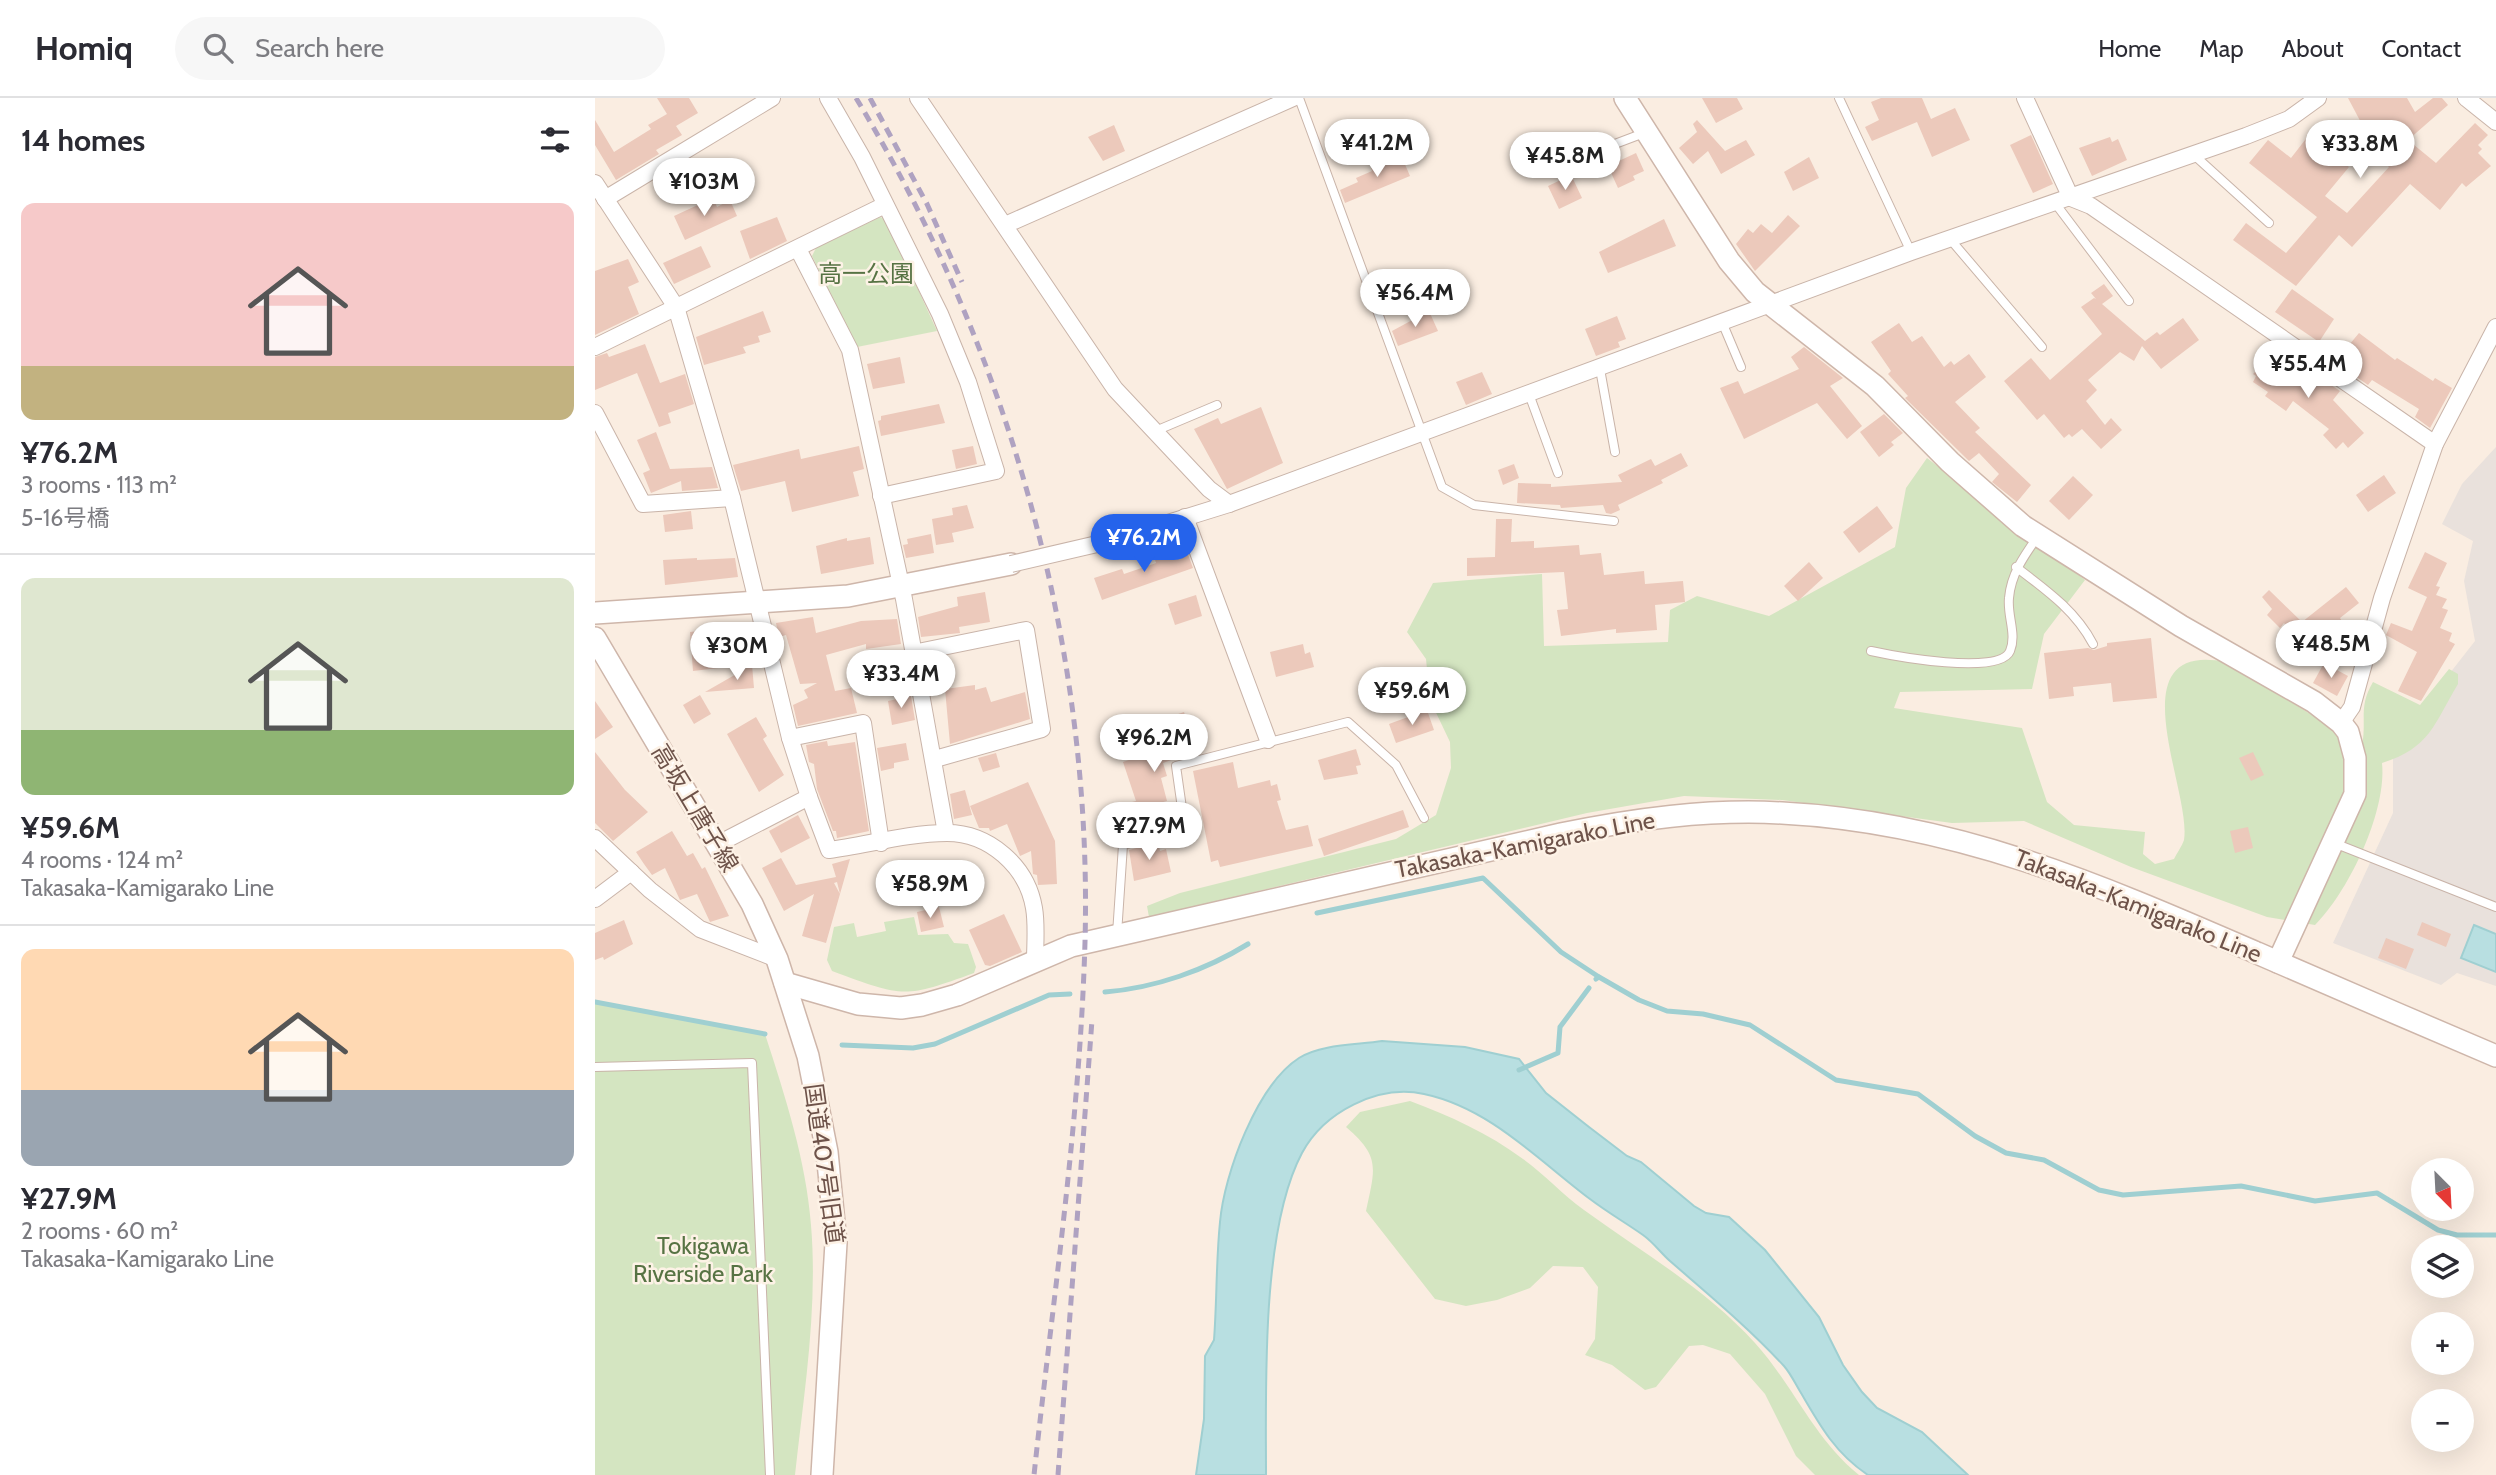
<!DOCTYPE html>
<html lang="en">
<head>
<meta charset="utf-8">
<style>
	:root { --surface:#fff; --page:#f7f7f7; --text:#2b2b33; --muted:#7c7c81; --line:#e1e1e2; --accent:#2563eb }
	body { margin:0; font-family:Cabin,"Noto Sans JP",sans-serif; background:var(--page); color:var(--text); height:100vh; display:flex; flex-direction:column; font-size:26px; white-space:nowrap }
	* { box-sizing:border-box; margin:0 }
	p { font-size:23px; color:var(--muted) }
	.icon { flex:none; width:38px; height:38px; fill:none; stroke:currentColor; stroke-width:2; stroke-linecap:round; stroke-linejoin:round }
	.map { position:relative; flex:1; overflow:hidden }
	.side { display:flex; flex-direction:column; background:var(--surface); width:595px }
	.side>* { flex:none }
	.needle { width:46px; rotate:156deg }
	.fabs { position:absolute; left:1816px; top:1060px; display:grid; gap:14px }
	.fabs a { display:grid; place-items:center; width:63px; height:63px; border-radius:50%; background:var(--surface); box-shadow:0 7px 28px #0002; font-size:35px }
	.price { position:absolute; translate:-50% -60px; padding:0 16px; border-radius:24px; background:#fff; color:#222; font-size:23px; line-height:46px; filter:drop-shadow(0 2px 4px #0008) }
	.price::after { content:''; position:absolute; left:50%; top:42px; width:21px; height:16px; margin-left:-10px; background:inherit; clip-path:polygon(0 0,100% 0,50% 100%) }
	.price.on { background:var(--accent); color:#fff }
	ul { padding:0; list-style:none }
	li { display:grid; align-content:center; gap:14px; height:371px; padding:0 21px }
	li+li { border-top:2px solid var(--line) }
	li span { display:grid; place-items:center; height:217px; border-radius:14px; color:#555 }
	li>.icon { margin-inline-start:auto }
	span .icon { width:126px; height:126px; fill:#fffc; stroke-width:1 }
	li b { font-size:30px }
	h2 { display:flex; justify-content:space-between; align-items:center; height:84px; padding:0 21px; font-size:30px }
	header { display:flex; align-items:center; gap:42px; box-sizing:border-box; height:98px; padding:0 35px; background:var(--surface); border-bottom:2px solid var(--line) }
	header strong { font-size:33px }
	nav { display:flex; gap:38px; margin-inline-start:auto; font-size:24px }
	.search { width:490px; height:63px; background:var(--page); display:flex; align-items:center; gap:18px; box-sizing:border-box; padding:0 24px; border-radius:38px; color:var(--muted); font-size:26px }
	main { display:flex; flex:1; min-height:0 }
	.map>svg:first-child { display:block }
	.industrial { fill:#e9e1dc }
	.green { fill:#d4e5c1 }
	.water { fill:#b8dfe1; stroke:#9fcfd1; stroke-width:2 }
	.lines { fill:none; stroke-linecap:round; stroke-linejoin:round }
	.stream { stroke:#9fcfd1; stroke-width:5 }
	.building { fill:#ecc9bb }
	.lane-casing { stroke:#c9b4a9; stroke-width:10 }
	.street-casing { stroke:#c9b4a9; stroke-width:18 }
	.secondary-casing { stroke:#ceb6aa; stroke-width:24 }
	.lane { stroke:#fff; stroke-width:8 }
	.street { stroke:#fff; stroke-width:16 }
	.secondary { stroke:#fff; stroke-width:21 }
	.rail { stroke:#afa2c1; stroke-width:5; stroke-dasharray:10 7; stroke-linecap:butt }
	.street-bridge-casing { stroke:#c9b4a9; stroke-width:18; stroke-linecap:butt }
	.street-bridge { stroke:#fff; stroke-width:16 }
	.labels { text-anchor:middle; stroke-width:5; stroke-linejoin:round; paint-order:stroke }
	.park-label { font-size:24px; fill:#577344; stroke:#fdf2e6 }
	.street-label { font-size:24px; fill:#6e534a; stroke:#fdf2e6 }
</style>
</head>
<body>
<header>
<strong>Homiq</strong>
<div class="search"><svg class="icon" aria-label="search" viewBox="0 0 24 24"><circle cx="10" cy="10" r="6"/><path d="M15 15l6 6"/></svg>Search here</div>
<nav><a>Home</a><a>Map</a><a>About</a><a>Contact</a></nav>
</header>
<main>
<section class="side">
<h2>14 homes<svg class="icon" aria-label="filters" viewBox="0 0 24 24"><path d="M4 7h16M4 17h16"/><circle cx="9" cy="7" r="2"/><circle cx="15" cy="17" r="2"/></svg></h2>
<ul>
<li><span style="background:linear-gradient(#f6c9c9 75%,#c2b280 0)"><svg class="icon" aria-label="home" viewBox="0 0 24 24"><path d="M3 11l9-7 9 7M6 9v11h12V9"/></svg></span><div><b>¥76.2M</b><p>3 rooms · 113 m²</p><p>5-16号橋</p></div></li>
<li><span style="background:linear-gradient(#dfe7d0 70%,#8fb573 0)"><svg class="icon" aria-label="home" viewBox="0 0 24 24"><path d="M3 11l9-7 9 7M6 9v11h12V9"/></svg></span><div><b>¥59.6M</b><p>4 rooms · 124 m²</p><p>Takasaka-Kamigarako Line</p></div></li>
<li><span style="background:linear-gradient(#ffd9b3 65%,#9aa5b1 0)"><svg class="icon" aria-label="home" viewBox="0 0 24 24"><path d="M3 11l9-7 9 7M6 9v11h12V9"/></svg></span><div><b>¥27.9M</b><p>2 rooms · 60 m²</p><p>Takasaka-Kamigarako Line</p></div></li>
</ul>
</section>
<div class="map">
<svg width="1901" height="1377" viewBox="0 0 1901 1377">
	<rect width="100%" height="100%" fill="#faede1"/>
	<polygon class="industrial" points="1901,349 1901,888 1862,875 1846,887 1738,845 1798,715 1798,648 1880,543 1869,483 1878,443 1847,426 1867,386"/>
	<g class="green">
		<polygon points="285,119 291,121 342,233 262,249 217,158 221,150"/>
		<path d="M1332,360L1490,482L1449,536L1437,591L1305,594L1299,610L1427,630L1452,704L1479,727L1550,734L1548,756L1560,766L1579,761C1582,755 1587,748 1589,742C1597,693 1519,542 1631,564L1767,648C1772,621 1763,609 1778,584L1825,607L1854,571L1863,576V586C1839,626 1835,650 1787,665C1792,713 1754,793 1720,827L1672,819L1536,769L1429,723L1357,725L1187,702L1089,698L992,715L554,819L552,808L585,795L801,741L841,717L856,670L855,644L835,602L831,561L812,534L838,485L947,476L949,548L1073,544L1075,512L1102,498L1174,518L1300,449L1311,390Z"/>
		<path d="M319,819L323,837L353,836L359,845L373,846L381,869L379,875C308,901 308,899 237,873L232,862L239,829L259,825L262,839L291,833L289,824Z"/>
		<path d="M0,904L170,936C190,998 211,1062 216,1127C223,1210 209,1295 200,1377H0Z"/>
		<path d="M815,1003C855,1018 893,1035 928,1061C949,1076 967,1096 989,1112C1048,1155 1110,1190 1160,1245C1198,1287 1219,1341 1264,1377H1220L1201,1358L1170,1296L1135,1256L1108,1247L1094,1248L1061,1289L1050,1292L1017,1267L990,1257L1000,1241L1003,1189L988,1169L958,1168L935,1190L902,1202L871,1208L840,1201L771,1113C780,1070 786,1059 751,1029L765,1014Z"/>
	</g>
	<g class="water">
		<polygon points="1879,827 1901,836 1901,874 1866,860"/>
		<path d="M787,943L870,949L924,961L951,995L994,1029L1032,1058L1046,1064L1099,1108L1111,1115L1134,1119L1170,1152L1224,1219L1248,1267L1267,1294L1282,1310L1327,1334L1373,1377H1273C1241,1356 1225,1328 1206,1295C1201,1287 1196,1276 1189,1268C1154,1230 1114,1197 1075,1163C1066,1155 1058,1144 1048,1137C1031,1125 1012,1114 995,1101C943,1062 895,1010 829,996C783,986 729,1014 707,1055C666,1132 671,1289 671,1377H601L609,1321L610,1258L619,1242C622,1203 621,1163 625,1124C629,1076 662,987 704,960C726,946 762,947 787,943Z"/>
	</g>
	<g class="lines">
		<g class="stream">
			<polyline points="722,815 888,780 966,854 1004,879"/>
			<polyline points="1001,881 1004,879 1044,902 1072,913 1108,916 1155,927 1241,982 1323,996 1380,1038 1411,1055 1449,1062 1504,1092 1528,1097 1646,1088 1720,1103 1782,1095 1843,1132 1862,1137 1901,1137"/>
			<path d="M510,894C560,890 611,872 653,846"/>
			<polyline points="0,904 170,936"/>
			<polyline points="247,947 318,950 340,946 454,897 475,896"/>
			<polyline points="924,972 963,955 965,929 994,890"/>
		</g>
	</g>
	<g class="building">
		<polygon points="62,0 94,0 103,15 81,28 87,37 61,52 64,56 21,82 0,47 0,22 19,54 56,31 53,27 72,16"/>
		<polygon points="1107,0 1142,0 1148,11 1121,25"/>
		<polygon points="1286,0 1327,0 1336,21 1360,10 1375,42 1337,59 1322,24 1277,43 1270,29 1284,22 1276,4"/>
		<polygon points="1753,0 1812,0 1820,14 1838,0 1847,0 1853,7 1813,42 1841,65 1880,25 1893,37 1883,47 1887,51 1883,55 1896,68 1871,89 1867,85 1845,112 1815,86 1757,149 1744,137 1701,188 1638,142 1651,125 1691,155 1722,119 1654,65 1673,42 1696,60 1717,33 1743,54 1740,57 1754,69 1730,98 1752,115 1794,69 1786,62 1791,54 1775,32 1771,34"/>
		<polygon points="766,22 775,43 742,58 732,37"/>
		<polygon points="1102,22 1130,53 1151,42 1160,57 1126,76 1113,53 1098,66 1084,50 1102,34 1098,26"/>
		<polygon points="519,27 530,53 508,63 493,39"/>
		<polygon points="1436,37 1458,86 1438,95 1415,47"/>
		<polygon points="1515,39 1517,44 1523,41 1532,62 1497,78 1484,50"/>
		<polygon points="1041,55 1049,73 1038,78 1040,82 1023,90 1013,68"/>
		<polygon points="806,57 815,78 750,105 745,92 763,84 761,80 777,73 776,70"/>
		<polygon points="1214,59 1224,80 1198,93 1189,74"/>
		<polygon points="972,79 974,83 978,81 987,100 964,111 953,88"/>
		<polygon points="118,100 122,109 135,102 142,118 90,142 79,118"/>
		<polygon points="1193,117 1205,128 1160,173 1141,146 1153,131 1158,135 1166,126 1177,135"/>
		<polygon points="182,119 192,143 155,161 145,133"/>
		<polygon points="1069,121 1081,148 1013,175 1004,154"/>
		<polygon points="106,148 116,169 79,186 68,165"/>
		<polygon points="33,161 44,184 33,189 44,216 0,237 0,173"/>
		<polygon points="1509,186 1518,198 1507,206 1550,243 1562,234 1565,237 1588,220 1604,242 1566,271 1547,248 1539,263 1525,254 1493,282 1502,292 1491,303 1510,327 1516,320 1527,332 1506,351 1487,331 1477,339 1474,336 1469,340 1449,316 1442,322 1409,283 1436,260 1455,282 1507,236 1486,209 1499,200 1501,201 1496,195"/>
		<polygon points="1697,191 1739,221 1724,244 1680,214"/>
		<polygon points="168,213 176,234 163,238 165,244 148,249 151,255 109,267 101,239"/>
		<polygon points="834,213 843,233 803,248 797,233"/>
		<polygon points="1022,218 1031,241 1023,244 1025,249 1001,258 990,231"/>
		<polygon points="1304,225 1317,244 1327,238 1349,269 1356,263 1359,267 1374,256 1391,279 1360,304 1385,330 1380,334 1436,387 1422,404 1397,384 1404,376 1384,355 1374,363 1310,300 1313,298 1293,276 1296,273 1276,244"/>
		<polygon points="1764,235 1800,262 1802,260 1838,283 1840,280 1857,290 1835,330 1820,319 1824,311 1777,282 1773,287 1740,264"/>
		<polygon points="50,246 65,285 90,276 99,306 73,315 76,325 64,329 42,275 0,292 0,259 12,255 14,259"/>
		<polygon points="1209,249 1248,280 1235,288 1267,328 1252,341 1222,305 1149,341 1125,290 1143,283 1149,296 1204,271 1196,259"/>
		<polygon points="305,259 310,285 278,291 272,266"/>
		<polygon points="1675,259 1691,269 1693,266 1722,287 1727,281 1745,293 1738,302 1769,335 1753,350 1748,344 1741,351 1728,337 1734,331 1698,303 1691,313 1670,298 1673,294 1658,284 1661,278 1658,276"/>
		<polygon points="887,274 897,296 871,307 861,284"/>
		<polygon points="344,306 350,325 286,338 283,323 286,322 286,318"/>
		<polygon points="666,309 688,365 632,391 599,331 623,320 626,326"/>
		<polygon points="1289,316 1308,335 1296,344 1299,347 1284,359 1265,334"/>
		<polygon points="61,334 75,371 117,369 123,390 87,393 86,383 56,395 48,375 55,372 42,342"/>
		<polygon points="264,348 269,371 258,374 264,398 197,414 190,383 146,393 138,367 204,351 206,361"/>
		<polygon points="378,348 382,366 361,371 357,352"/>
		<polygon points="1086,355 1093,368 1066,382 1068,385 1023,407 1025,412 1016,416 1011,415 1008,407 966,410 965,407 922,405 923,385 956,386 956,389 1027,384 1023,377 1056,361 1060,368"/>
		<polygon points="919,366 924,380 908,387 903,372"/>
		<polygon points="1789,377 1801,395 1773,414 1761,397"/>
		<polygon points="1478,378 1498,397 1474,422 1454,403"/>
		<polygon points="372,407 379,430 357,435 359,444 341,447 337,421 358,417 357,410"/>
		<polygon points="1282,408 1298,430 1264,455 1248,434"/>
		<polygon points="96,413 98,431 70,434 68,417"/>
		<polygon points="901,421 917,421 916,444 939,443 939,450 984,447 985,457 1006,455 1009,477 1049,473 1050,486 1088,483 1090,504 1060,507 1062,532 1021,535 1021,531 966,538 962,512 973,511 969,474 872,478 872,460 900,459"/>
		<polygon points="336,436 339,455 311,460 308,447 313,446 312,441"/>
		<polygon points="275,439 279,466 226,476 221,448 252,440 252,443"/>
		<polygon points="590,448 598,470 507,502 499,480 527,471 529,476 561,465 559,458"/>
		<polygon points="1830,454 1852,465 1841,488 1845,489 1841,497 1852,501 1847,510 1853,512 1845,530 1857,535 1854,543 1860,546 1826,603 1803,593 1822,554 1791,537 1796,525 1817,533 1832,499 1813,490"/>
		<polygon points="102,460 102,462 140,460 143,479 70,487 68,462"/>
		<polygon points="1214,464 1228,480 1203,503 1189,488"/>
		<polygon points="1751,489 1764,505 1745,520 1749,527 1738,534 1742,539 1718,559 1689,525 1685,530 1672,517 1677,511 1667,499 1674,492 1707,524"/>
		<polygon points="390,494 395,524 364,529 365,535 326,539 323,519 363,508 362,499"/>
		<polygon points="601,497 607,518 580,527 573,506"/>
		<polygon points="218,519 221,535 266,523 302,521 306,546 271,551 271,546 231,557 240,593 256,590 262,615 203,628 198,607 213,600 209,592 222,585 205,586 191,537 184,539 181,525"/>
		<polygon points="119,531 120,542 148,539 149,546 156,545 157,566 98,573 95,534"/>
		<polygon points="1556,540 1562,600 1518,604 1516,585 1478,589 1479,598 1454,601 1449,555 1493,550 1499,552 1512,548 1512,545"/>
		<polygon points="708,546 710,556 715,554 719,569 681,579 675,554"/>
		<polygon points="1729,565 1753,578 1742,598 1718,585"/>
		<polygon points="157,567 159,590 110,594"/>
		<polygon points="380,587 380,592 391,589 396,604 430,594 435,621 355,646 350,591"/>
		<polygon points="105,597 116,616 99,626 88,607"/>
		<polygon points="316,598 320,622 297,627 293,603"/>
		<polygon points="0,603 18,629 0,641"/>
		<polygon points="832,612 839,632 801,645 794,626"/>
		<polygon points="589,614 602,653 568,665 572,678 566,680 572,703 553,708 559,732 530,740 521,708 541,703 528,664 566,651 557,625"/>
		<polygon points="161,619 172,638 168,641 189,677 164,694 132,636"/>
		<polygon points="232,643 233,648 260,644 274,733 242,740 241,733 238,733 222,691 219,666 214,664 211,647"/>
		<polygon points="311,645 314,662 299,665 299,670 286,673 282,650"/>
		<polygon points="761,651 766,667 761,668 763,676 729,682 723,662"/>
		<polygon points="0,654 30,692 53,714 18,743 0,725"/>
		<polygon points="1658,654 1669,677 1656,683 1644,660"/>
		<polygon points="401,655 405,669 388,674 383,660"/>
		<polygon points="638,664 643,690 675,682 676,688 682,686 686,702 682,703 691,732 713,727 718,748 625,769 623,762 616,764 598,673"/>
		<polygon points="433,684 460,743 462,786 443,787 442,777 438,776 436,753 425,758 412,726 395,733 394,730 384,730 375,708"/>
		<polygon points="370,692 377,717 359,721 355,696"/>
		<polygon points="808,712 814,729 729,758 723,741"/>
		<polygon points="203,717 215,740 186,755 174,733"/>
		<polygon points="1653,729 1658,750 1640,755 1635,733"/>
		<polygon points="77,733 92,758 98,755 107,771 110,769 134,818 115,824 102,796 85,802 70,770 57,777 49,766 41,754"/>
		<polygon points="563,744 565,753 571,751 576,774 539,783 534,752"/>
		<polygon points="186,760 201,787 241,779 237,766 255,761 245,796 242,784 239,785 245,796 231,845 207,838 219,796 189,813 167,770"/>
		<polygon points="376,770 385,788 349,802 342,785"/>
		<polygon points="344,809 349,829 326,834 322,814"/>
		<polygon points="409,816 427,854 395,868 390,867 374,832"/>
		<polygon points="29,822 38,846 9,862 8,859 0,862 0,835"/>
		<polygon points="1827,824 1856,836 1851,849 1822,837"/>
		<polygon points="1791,840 1819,851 1811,871 1783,860"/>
	</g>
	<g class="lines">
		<g class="lane-casing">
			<g id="lane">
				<polyline points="704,0 847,389 879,407 1019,423"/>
				<polyline points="1244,0 1316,154"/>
				<polyline points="1599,57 1674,125"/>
				<polyline points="951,72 1049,35"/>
				<polyline points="1460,105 1534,203"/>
				<polyline points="1355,141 1447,249"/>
				<polyline points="1127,224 1146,269"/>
				<polyline points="1005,271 1020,354"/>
				<polyline points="934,296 963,375"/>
				<polyline points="558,334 622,307"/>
				<path d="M1421,469C1451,492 1480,512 1498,546"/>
				<path d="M1276,553C1299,558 1405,578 1415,553C1422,536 1412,518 1414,500C1416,476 1429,458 1443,438"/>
				<polyline points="1739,745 1901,809"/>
				<polyline points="522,836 528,747 583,732 589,724 581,668 753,624 801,667 829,720"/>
				<polyline points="0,969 157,965 175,1377"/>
			</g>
		</g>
		<g class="street-casing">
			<g id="street">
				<polyline points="233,0 267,59 345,216 373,284 401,373 286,398"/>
				<polyline points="323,0 520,291 614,391 634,406"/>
				<polyline points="1430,0 1476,100 1496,108 1840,346"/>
				<polyline points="1871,0 1901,24"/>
				<polyline points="0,85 81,209 137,400 195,640 214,699"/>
				<polyline points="10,101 177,0"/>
				<polyline points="410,127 698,0"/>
				<polyline points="203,151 255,252 309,501 351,735"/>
				<polyline points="0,249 290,107"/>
				<polyline points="0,315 48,406 137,400"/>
				<polyline points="590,419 673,642"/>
				<polyline points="515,443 634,406 1316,154 1651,38 1694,21 1723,0"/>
				<polyline points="318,555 431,532 447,631 340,661"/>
				<polyline points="1746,625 1757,609 1787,500 1840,346 1901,229"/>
				<polyline points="195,640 268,625 286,745"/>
				<polyline points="0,740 55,792 105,831 182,861"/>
				<path d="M121,747L214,699L234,752C272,747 313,735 352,735C394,735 432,768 439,810C442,827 440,846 440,864"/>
				<polyline points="0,801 36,774"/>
			</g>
		</g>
		<g class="secondary-casing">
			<g id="secondary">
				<polyline points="1030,0 1134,163 1160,194 1280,288 1355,364 1428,428 1586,528 1719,604 1746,625 1753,634 1760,660 1760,696 1683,864"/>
				<polyline points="0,515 253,498 416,466"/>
				<polyline points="0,540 157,806 182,861 213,958 232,1054 241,1145 227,1377"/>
				<path d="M190,885L263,906L306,910L327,907L362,897L476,848L966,736C1039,721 1112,711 1187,715C1361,724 1505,787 1662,855C1742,890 1821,924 1901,958"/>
			</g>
		</g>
		<use href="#lane" class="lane"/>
		<use href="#street" class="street"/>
		<use href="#secondary" class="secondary"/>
		<g class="rail">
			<path d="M261,0C413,251 498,549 490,844C485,1022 458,1200 439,1377"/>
			<polyline points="275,0 332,106 367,184"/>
			<polyline points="463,1377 497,922"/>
		</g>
		<g class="street-bridge-casing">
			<polyline id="street-bridge" points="416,466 515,443"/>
		</g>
		<use href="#street-bridge" class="street-bridge"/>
	</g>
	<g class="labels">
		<g class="park-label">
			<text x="271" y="184">高一公園</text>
			<text x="108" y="1156">Tokigawa<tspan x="108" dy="28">Riverside Park</tspan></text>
		</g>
		<g class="street-label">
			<text transform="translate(100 710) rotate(59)" y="8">高坂上唐子線</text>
			<text transform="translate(930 747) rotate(-11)" y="8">Takasaka-Kamigarako Line</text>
			<text transform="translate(1543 808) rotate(22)" y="8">Takasaka-Kamigarako Line</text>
			<text transform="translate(229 1066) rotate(82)" y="8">国道407号旧道</text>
		</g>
	</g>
</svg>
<div class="fabs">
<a><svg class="needle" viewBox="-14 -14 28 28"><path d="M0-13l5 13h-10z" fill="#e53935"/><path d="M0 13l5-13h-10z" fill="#7c7c81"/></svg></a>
<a><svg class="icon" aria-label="layers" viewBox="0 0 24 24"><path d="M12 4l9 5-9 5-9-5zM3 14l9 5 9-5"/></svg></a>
<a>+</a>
<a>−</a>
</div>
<b class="price" style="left:782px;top:81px">¥41.2M</b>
<b class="price" style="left:1765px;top:82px">¥33.8M</b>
<b class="price" style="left:970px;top:94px">¥45.8M</b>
<b class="price" style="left:109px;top:120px">¥103M</b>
<b class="price" style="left:820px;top:231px">¥56.4M</b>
<b class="price" style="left:1713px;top:302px">¥55.4M</b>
<b class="price on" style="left:549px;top:476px">¥76.2M</b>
<b class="price" style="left:1736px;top:582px">¥48.5M</b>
<b class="price" style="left:142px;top:584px">¥30M</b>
<b class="price" style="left:306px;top:612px">¥33.4M</b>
<b class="price" style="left:817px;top:629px">¥59.6M</b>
<b class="price" style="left:559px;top:676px">¥96.2M</b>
<b class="price" style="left:554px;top:764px">¥27.9M</b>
<b class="price" style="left:335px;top:822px">¥58.9M</b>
</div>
</main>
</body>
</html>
